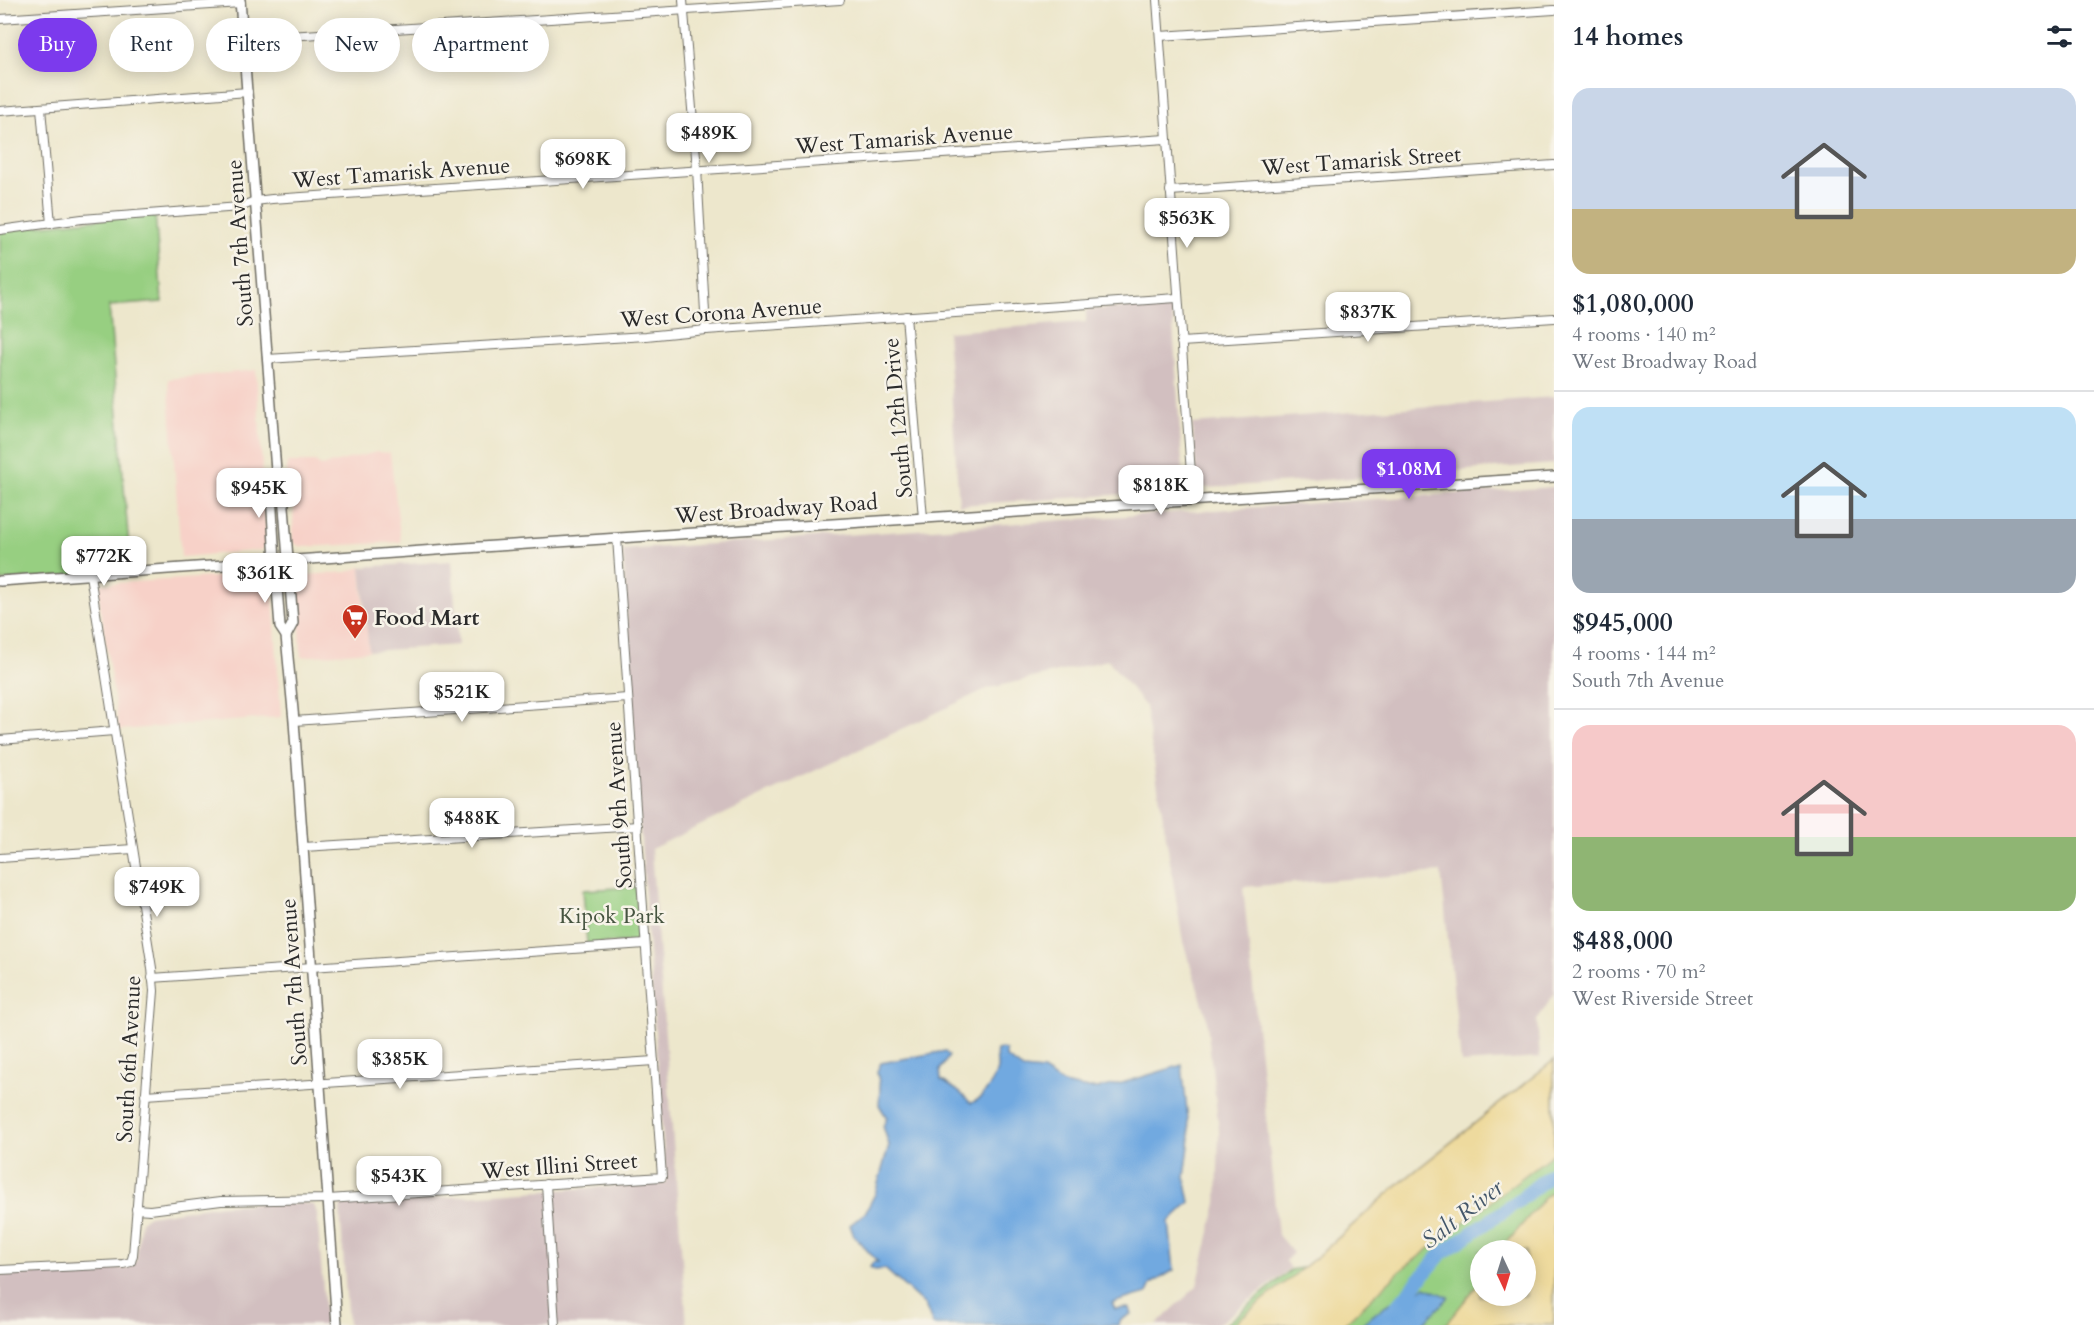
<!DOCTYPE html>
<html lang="en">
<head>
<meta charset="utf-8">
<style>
	:root { --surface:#fff; --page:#f2f2f3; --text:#1f2937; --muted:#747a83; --line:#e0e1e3; --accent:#7c3aed }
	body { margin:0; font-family:Cardo,serif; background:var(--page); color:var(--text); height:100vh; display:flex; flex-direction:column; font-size:22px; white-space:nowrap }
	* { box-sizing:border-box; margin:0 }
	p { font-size:20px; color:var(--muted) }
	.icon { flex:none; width:33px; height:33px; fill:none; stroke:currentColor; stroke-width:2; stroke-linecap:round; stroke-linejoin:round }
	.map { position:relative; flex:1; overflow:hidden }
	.side { display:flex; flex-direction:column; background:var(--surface); width:540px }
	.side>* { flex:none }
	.guide { position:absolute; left:18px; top:18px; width:570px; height:54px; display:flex; gap:12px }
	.needle { width:39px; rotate:176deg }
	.controls { position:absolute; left:1470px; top:1240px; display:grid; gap:12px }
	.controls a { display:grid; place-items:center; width:66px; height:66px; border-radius:50%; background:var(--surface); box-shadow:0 3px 15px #0003; font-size:30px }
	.price { position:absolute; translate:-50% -51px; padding:0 14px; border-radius:12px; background:#fff; color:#222; font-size:20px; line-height:39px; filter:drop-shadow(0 2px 3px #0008) }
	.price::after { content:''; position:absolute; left:50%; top:36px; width:18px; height:14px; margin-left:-9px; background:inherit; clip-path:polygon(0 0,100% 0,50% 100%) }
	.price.selected { background:var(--accent); color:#fff }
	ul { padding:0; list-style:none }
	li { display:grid; align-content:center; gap:12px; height:318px; padding:0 18px }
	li+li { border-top:2px solid var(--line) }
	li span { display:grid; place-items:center; height:186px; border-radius:18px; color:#555 }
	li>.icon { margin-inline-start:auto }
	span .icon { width:108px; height:108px; fill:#fffc; stroke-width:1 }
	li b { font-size:26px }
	h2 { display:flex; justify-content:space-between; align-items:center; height:72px; padding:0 18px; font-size:26px }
	.pill { padding:0 21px; border-radius:27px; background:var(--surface); box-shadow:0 3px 15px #0003; font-size:21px; line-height:54px }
	.pill.selected { background:var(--accent); color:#fff }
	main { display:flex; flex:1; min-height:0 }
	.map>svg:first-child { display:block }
	.built { fill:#f7d1c8 }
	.industrial { fill:#d2bfc0 }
	.green { fill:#97cf81; stroke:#617d56; stroke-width:1.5; fill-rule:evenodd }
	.sand { fill:#eeda9e; stroke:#8c8264; stroke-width:1.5 }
	.water { fill:#71a9e0; stroke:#4e6a86; stroke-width:1.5 }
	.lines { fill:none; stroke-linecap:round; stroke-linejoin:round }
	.river { stroke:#71a9e0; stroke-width:14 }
	.minor-casing { stroke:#6f6d63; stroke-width:10 }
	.major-casing { stroke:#6f6d63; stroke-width:12 }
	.minor { stroke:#fff; stroke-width:8 }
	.major { stroke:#fff; stroke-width:9 }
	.labels { text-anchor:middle; stroke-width:5; stroke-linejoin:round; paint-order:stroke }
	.street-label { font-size:22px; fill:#2b2b2b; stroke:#f7f3e8 }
	.poi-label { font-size:22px; font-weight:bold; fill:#2b2b2b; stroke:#f7f3e8; text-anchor:start }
	.park-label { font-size:22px; fill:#465440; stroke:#f7f3e8 }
	.water-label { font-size:24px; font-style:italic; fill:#44576a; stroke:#f7f3e8 }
</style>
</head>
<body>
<main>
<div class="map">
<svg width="1554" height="1325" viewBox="0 0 1554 1325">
	<rect width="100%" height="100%" fill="#f7f3e8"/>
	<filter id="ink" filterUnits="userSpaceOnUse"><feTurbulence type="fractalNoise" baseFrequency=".0167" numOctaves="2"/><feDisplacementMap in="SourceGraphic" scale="12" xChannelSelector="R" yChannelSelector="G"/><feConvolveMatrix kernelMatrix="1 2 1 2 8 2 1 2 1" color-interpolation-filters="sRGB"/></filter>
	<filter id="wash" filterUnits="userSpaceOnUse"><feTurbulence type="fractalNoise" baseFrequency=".008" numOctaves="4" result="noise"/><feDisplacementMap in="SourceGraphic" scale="24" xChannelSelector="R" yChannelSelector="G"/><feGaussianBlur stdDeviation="1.35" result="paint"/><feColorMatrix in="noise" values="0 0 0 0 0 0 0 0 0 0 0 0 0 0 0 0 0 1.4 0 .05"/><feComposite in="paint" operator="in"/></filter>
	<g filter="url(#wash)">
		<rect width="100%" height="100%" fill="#ede7cc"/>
		<g class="built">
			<polygon points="256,370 267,544 261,550 181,557 168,379"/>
			<polygon points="377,452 390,453 401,542 302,547 293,543 292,540 294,508 293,484 287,473 287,462 315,462 321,466"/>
			<polygon points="361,567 365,627 367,628 369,651 301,657 298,582 301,577 307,575 347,572"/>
			<polygon points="262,574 270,577 272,581 281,717 119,730 98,591 100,586 102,584"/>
		</g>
		<g class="industrial">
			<polygon points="1163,305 1172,309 1183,478 1180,487 1173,491 959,505 947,332 1086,322 1086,310"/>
			<polygon points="1554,397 1554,464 1207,488 1199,484 1197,480 1192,424"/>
			<polygon points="1554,487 1554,994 1537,1020 1540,1058 1461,1063 1441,872 1243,887 1278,1235 1293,1253 1285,1261 1291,1268 1217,1325 1156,1325 1197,1286 1217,1203 1219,1131 1206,1014 1183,942 1145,706 1108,660 986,689 651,849 687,1325 348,1325 340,1209 343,1202 372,1202 666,1183 635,757 623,550"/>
			<polygon points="452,561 458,645 369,651 361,567"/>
			<polygon points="302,1203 314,1205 317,1213 326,1325 0,1325 0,1275 128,1268 136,1261 141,1221 149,1216 221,1205"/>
		</g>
		<g class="green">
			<polygon points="155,213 162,302 109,306 131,571 0,581 0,230"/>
			<polygon points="636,887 640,941 587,944 583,890"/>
			<path d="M1554,1080V1325H1225L1291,1270L1312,1266ZM1480,1251H1526V1296H1480Z"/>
		</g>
		<g class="sand">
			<polygon points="1554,1060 1554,1153 1400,1271 1343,1325 1232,1325 1318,1256 1395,1187"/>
			<polygon points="1554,1191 1554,1325 1445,1325 1480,1282 1480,1296 1526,1296 1526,1251 1500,1251 1546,1196"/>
		</g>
		<g class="water">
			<path d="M1002,1049L1006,1051V1057L1023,1069L1043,1071L1063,1084L1083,1088H1099L1122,1083L1182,1065L1190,1138L1185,1177L1190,1202L1169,1222L1174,1270L1151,1284L1147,1293L1112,1303L1115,1309L1129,1308L1131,1314L1121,1320L1118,1325H933L925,1305L885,1269L875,1270L870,1267L873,1262H878L854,1236L850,1225L865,1213L875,1194L889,1145L883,1126L887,1118L879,1105L880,1089L877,1071L881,1063L945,1051L949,1056L940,1070L941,1080L958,1091L971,1103C981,1101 995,1081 997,1069C998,1063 995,1057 997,1050Z"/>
			<polygon points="1425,1287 1449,1297 1422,1325 1361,1325 1386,1305"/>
		</g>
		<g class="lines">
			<polyline class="river" points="1381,1325 1441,1254 1517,1202 1554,1172"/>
		</g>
	</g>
	<g filter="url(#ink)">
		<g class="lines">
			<g class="minor-casing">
				<g id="minor">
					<polyline points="683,0 697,169 706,330"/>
					<polyline points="1157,0 1193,501"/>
					<polyline points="0,19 241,3"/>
					<polyline points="1160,36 1554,10"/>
					<polyline points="243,39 840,0"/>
					<polyline points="41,108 51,224"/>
					<polyline points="0,111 248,92"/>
					<polyline points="1170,191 1554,165"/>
					<polyline points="0,230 82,219 240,207 255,201 272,199 1166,139"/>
					<polyline points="906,316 923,518"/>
					<polyline points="1181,342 1554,318"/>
					<polyline points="267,359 646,336 706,330 1177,298"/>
					<polyline points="294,721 628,698"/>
					<polyline points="0,740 114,731"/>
					<polyline points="304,847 638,826"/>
					<polyline points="0,858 133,849"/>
					<polyline points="152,978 645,944"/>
					<polyline points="145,1095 654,1061"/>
					<polyline points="546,1184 555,1325"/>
					<polyline points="136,1209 150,1210 221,1201 328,1199 662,1177 617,538"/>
					<polyline points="0,1270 123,1264 131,1262 133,1255 154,991 152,968 90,575"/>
				</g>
			</g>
			<g class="major-casing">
				<g id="major">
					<polyline points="240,0 277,484 283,494 293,623 286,636"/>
					<polyline points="277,484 271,494 275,561 280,627 286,636 294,721 337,1325"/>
					<polyline points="0,581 450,549 1554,477"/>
				</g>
			</g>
			<use href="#minor" class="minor"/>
			<use href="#major" class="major"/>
		</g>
	</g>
	<defs>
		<g id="supermarket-pin" transform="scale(1.35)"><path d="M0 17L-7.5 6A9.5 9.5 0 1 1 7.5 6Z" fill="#c8321e" stroke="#f7f3e8"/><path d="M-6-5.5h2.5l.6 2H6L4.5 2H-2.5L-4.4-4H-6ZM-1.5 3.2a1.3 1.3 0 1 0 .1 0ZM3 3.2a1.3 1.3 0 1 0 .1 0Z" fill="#fff"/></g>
	</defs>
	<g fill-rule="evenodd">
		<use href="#supermarket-pin" x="355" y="617"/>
	</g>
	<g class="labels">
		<g class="street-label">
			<text transform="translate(904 138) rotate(-4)" y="8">West Tamarisk Avenue</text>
			<text transform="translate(1361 160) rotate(-4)" y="8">West Tamarisk Street</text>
			<text transform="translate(401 172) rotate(-4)" y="8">West Tamarisk Avenue</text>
			<text transform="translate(239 243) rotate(-94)" y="8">South 7th Avenue</text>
			<text transform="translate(721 312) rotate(-4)" y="8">West Corona Avenue</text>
			<text transform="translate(897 418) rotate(-95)" y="8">South 12th Drive</text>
			<text transform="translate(776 508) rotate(-4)" y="8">West Broadway Road</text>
			<text transform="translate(618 805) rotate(-94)" y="8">South 9th Avenue</text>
			<text transform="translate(293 982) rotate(-94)" y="8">South 7th Avenue</text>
			<text transform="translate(128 1059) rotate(-87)" y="8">South 6th Avenue</text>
			<text transform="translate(559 1165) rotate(-4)" y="8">West Illini Street</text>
		</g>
		<g class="poi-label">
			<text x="374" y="625">Food Mart</text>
		</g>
		<g class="park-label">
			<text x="612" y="923">Kipok Park</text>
		</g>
		<g class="water-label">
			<text transform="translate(1462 1214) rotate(-38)" y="8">Salt River</text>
		</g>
	</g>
</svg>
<div class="controls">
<a><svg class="needle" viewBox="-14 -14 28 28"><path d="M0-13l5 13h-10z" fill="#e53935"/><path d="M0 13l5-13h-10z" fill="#747a83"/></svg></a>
</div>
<b class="price" style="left:709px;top:164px">$489K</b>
<b class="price" style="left:583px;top:190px">$698K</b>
<b class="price" style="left:1187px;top:249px">$563K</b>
<b class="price" style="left:1368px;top:343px">$837K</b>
<b class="price selected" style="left:1409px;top:500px">$1.08M</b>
<b class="price" style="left:1161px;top:516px">$818K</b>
<b class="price" style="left:259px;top:519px">$945K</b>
<b class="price" style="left:104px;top:587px">$772K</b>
<b class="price" style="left:265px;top:604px">$361K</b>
<b class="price" style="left:462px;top:723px">$521K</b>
<b class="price" style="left:472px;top:849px">$488K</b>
<b class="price" style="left:157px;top:918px">$749K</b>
<b class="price" style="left:400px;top:1090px">$385K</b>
<b class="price" style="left:399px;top:1207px">$543K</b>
<div class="guide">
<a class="pill selected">Buy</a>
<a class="pill">Rent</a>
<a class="pill">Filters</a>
<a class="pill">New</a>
<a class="pill">Apartment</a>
</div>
</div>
<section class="side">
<h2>14 homes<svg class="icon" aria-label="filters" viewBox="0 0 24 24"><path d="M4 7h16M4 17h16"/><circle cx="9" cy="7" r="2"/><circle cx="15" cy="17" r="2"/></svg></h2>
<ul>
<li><span style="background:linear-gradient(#c9d6e8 65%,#c2b280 0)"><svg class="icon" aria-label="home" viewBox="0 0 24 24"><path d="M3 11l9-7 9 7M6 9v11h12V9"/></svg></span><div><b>$1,080,000</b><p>4 rooms · 140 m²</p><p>West Broadway Road</p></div></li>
<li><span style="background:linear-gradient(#bfe0f5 60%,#9aa5b1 0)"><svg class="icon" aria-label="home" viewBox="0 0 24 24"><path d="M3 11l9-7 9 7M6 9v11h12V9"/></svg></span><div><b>$945,000</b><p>4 rooms · 144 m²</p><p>South 7th Avenue</p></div></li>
<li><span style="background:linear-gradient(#f6c9c9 60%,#8fb573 0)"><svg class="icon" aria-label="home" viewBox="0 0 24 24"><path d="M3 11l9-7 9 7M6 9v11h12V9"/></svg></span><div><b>$488,000</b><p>2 rooms · 70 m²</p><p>West Riverside Street</p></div></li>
</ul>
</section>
</main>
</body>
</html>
